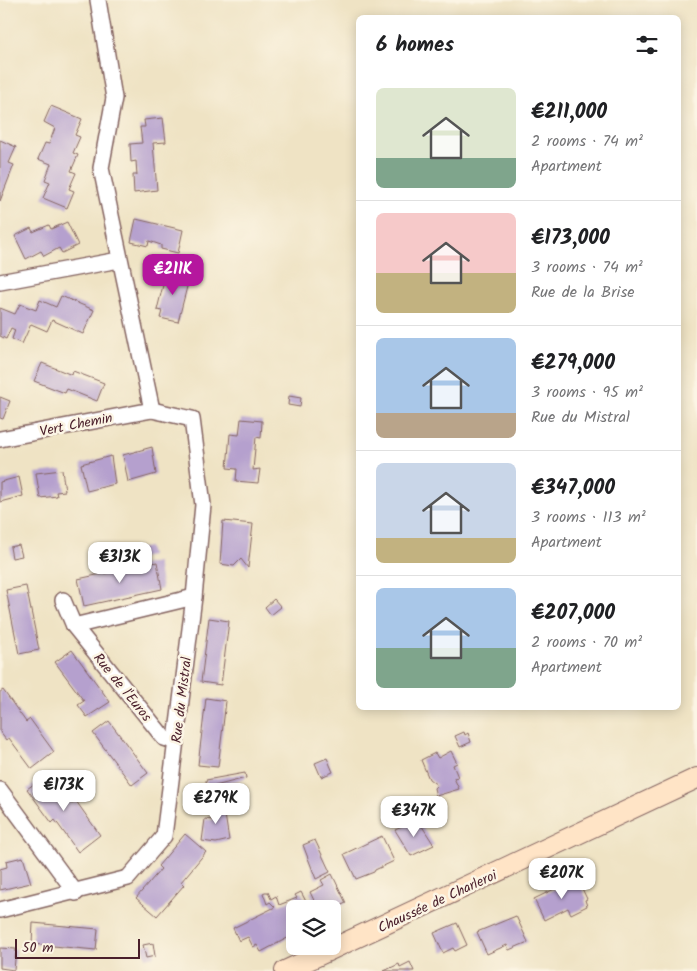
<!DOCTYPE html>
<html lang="en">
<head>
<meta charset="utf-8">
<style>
	:root { --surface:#fff; --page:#f6f6f6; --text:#202124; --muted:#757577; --line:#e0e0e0; --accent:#b5179e }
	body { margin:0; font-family:Kalam,sans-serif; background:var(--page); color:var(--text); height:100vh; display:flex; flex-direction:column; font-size:19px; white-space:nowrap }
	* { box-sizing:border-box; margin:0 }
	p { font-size:16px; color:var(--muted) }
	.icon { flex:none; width:28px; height:28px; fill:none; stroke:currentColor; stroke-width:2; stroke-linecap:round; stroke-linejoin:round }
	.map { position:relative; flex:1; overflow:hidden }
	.side { position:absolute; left:356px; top:15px; width:325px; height:695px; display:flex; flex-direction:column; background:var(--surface); border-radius:8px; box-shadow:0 2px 12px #0003 }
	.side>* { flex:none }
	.buttons { position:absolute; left:286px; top:900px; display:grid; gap:10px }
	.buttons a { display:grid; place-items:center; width:55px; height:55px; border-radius:8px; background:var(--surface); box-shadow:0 2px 12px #0003; font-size:25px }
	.scale { position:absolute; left:15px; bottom:12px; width:125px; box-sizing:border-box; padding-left:5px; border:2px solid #4a1f2b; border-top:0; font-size:14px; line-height:18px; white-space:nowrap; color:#4a1f2b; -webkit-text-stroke:4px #fcf5e5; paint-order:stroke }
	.price { position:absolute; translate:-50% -42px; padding:0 11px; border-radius:10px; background:#fff; color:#222; font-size:16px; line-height:32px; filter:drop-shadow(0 1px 2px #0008) }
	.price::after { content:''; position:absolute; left:50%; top:30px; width:15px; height:11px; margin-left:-8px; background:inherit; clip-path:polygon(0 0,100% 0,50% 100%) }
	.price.selected { background:var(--accent); color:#fff }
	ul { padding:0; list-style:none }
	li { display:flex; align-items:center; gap:15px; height:125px; padding:0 20px }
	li+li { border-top:1px solid var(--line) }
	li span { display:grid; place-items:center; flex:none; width:140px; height:100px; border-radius:8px; color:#555 }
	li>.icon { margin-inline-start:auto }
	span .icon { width:60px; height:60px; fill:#fffc; stroke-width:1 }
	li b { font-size:21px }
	h2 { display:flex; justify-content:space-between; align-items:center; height:60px; padding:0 20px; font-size:21px }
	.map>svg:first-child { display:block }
	.building { fill:#b5a0ce }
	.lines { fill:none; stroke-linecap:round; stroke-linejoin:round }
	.minor-casing { stroke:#846461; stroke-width:18 }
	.secondary-casing { stroke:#846461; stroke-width:22 }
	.minor { stroke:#fff; stroke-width:15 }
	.secondary { stroke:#ffe4c6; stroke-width:20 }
	.labels { text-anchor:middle; stroke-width:5; stroke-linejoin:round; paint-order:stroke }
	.street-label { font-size:14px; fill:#4a1f2b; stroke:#fcf5e5 }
</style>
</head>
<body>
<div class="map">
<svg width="697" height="971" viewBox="0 0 697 971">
	<rect width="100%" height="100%" fill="#fcf5e5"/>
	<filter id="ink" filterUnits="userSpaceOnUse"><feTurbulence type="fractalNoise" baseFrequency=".02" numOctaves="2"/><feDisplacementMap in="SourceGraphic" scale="10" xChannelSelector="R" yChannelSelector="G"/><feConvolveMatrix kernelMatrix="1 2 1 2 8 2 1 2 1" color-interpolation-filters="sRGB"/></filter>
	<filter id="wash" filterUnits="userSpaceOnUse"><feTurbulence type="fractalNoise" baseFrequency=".0096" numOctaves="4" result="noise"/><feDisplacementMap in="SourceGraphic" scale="20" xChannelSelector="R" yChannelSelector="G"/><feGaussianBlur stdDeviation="1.12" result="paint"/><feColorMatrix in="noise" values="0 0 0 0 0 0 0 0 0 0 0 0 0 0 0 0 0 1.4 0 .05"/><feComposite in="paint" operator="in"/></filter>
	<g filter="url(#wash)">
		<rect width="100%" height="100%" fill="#efe3c4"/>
		<g id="blocks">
			<g class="building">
				<polygon points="51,106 82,119 75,135 80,137 73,153 78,155 71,171 76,173 69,189 74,191 67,208 43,198 50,182 45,180 51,164 38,159 45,143 49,144 55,128 44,122"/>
				<polygon points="163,118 166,142 153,143 157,190 134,193 133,175 137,175 136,161 131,162 130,144 142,143 140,127 145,127 144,120"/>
				<polygon points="0,140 16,147 9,163 14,165 0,201"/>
				<polygon points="136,219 183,230 178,253 161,249 161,245 149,241 148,246 131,242"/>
				<polygon points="67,222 78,245 62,253 59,248 44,256 41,251 26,259 15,236 31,228 33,232 49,225 51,229"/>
				<polygon points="171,271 190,275 178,322 160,318 162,311 157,310 165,277 170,278"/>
				<polygon points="61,296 94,310 83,334 52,320 47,331 31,324 22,344 12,339 15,330 11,328 6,339 0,336 0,308 15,314 20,304 36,310 40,300 56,307"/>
				<polygon points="42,363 72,375 73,371 104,383 97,401 67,389 65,393 34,381"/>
				<polygon points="289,396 301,398 300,407 288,405"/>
				<polygon points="0,397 10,401 3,419 0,418"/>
				<polygon points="241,419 262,421 261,438 256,437 253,470 260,469 258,483 236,481 237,469 227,468 230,434 239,435"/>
				<polygon points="152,447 156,474 128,482 123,455"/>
				<polygon points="111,456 115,484 87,491 81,464"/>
				<polygon points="62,470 65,491 56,492 57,496 40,498 36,473"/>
				<polygon points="19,477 23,496 0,502 0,482"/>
				<polygon points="223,521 253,524 248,568 241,559 234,566 220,564"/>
				<polygon points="19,545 22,556 12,558 10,547"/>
				<polygon points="149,547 151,556 140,558 138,549"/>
				<polygon points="157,562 162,589 84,606 78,579"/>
				<polygon points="26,586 39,650 19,654 6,590"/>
				<polygon points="274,599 281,607 271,615 265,607"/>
				<polygon points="209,618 229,621 221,685 201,682"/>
				<polygon points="72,650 110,702 87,717 78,705 84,701 55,662"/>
				<polygon points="3,690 26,722 30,719 54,752 32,769 9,738 6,740 0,732 0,692"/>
				<polygon points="206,698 226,701 218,767 198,765"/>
				<polygon points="109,721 148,773 132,785 93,733"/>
				<polygon points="464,732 465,735 468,733 471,742 460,747 455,736"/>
				<polygon points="451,751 457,763 453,765 458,777 454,778 459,789 436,796 434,788 437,785 429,779 421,760 435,753 438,758"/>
				<polygon points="327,758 333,772 321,777 315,763"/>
				<polygon points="49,773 72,804 76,801 100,835 78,852 55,820 52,823 27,789"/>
				<polygon points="245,773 246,778 211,787 213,800 208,801 206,780"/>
				<polygon points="223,802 229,840 216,843 202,841 205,819 213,820 210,804"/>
				<polygon points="418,820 434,845 411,856 395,830"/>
				<polygon points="185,834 206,852 181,882 184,885 157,916 136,898 161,869 158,866"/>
				<polygon points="382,836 394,861 375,870 374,872 356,879 344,854"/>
				<polygon points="315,840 330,872 316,879 303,845"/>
				<polygon points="23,857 31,883 0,890 0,869 7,867 6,861"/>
				<polygon points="332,874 346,903 333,909 318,909 310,892 324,885 321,880"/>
				<polygon points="577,878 587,899 585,900 587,906 571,914 568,908 544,920 534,899"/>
				<polygon points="265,892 268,892 271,899 276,896 279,905 297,898 295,895 301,892 310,909 295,909 295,934 261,952 257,945 253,947 248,937 239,941 233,928 275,907 270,902 267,904 263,893"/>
				<polygon points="516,916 528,942 509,950 507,945 487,954 477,932"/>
				<polygon points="33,923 98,929 96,950 32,944"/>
				<polygon points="457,923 467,945 455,951 453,948 443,953 434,933"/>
				<polygon points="153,943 155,956 146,958 143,945"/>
				<polygon points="0,948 16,949 14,970 0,968"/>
				<polygon points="410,962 414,971 384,971 399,964 400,967"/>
			</g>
		</g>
	</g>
	<g filter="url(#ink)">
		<use href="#blocks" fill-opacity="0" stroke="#846461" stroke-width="1"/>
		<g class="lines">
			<g class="minor-casing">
				<g id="minor">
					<polyline points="98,0 114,98 101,168 152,410"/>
					<polyline points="0,282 119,260"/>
					<polyline points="0,439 152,410 192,419 203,505 194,597 164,836 128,878 0,910"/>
					<polyline points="63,600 74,626 164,738 176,742"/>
					<polyline points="74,626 194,597"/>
					<polyline points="0,790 76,893"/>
				</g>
			</g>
			<g class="secondary-casing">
				<polyline id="secondary" points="285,971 697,778"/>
			</g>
			<use href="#minor" class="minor"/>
			<use href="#secondary" class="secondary"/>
		</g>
	</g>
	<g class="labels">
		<g class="street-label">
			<text transform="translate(76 424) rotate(-11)" y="5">Vert Chemin</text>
			<text transform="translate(123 687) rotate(51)" y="5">Rue de l'Euros</text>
			<text transform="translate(181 700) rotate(-83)" y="5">Rue du Mistral</text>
			<text transform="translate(437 901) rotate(-25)" y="5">Chaussée de Charleroi</text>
		</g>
	</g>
</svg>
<div class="buttons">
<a><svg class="icon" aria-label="layers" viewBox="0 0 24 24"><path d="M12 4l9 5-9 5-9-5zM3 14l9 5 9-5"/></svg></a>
</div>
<div class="scale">50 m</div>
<b class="price selected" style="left:173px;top:296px">€211K</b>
<b class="price" style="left:120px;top:584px">€313K</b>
<b class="price" style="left:64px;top:812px">€173K</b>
<b class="price" style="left:216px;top:825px">€279K</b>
<b class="price" style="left:414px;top:838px">€347K</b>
<b class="price" style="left:562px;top:900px">€207K</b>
<section class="side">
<h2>6 homes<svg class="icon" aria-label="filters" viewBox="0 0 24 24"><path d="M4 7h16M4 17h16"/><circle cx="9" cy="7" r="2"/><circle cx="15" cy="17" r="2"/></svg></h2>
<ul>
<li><span style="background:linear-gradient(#dfe7d0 70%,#7fa58c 0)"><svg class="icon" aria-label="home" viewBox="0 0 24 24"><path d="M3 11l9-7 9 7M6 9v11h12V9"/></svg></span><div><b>€211,000</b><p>2 rooms · 74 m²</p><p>Apartment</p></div></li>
<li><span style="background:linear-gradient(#f6c9c9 60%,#c2b280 0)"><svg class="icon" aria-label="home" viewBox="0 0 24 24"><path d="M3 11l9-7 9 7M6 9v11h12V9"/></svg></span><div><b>€173,000</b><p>3 rooms · 74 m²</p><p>Rue de la Brise</p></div></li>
<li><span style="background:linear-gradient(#a9c7e8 75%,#b9a48a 0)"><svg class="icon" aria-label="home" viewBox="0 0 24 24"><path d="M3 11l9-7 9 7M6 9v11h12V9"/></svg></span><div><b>€279,000</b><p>3 rooms · 95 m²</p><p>Rue du Mistral</p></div></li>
<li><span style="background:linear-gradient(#c9d6e8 75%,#c2b280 0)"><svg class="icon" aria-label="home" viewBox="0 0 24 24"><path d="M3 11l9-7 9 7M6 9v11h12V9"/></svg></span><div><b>€347,000</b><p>3 rooms · 113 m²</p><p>Apartment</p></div></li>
<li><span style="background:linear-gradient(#a9c7e8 60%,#7fa58c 0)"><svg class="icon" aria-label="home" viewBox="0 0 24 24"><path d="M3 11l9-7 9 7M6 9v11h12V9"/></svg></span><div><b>€207,000</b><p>2 rooms · 70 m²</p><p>Apartment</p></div></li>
</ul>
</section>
</div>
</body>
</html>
